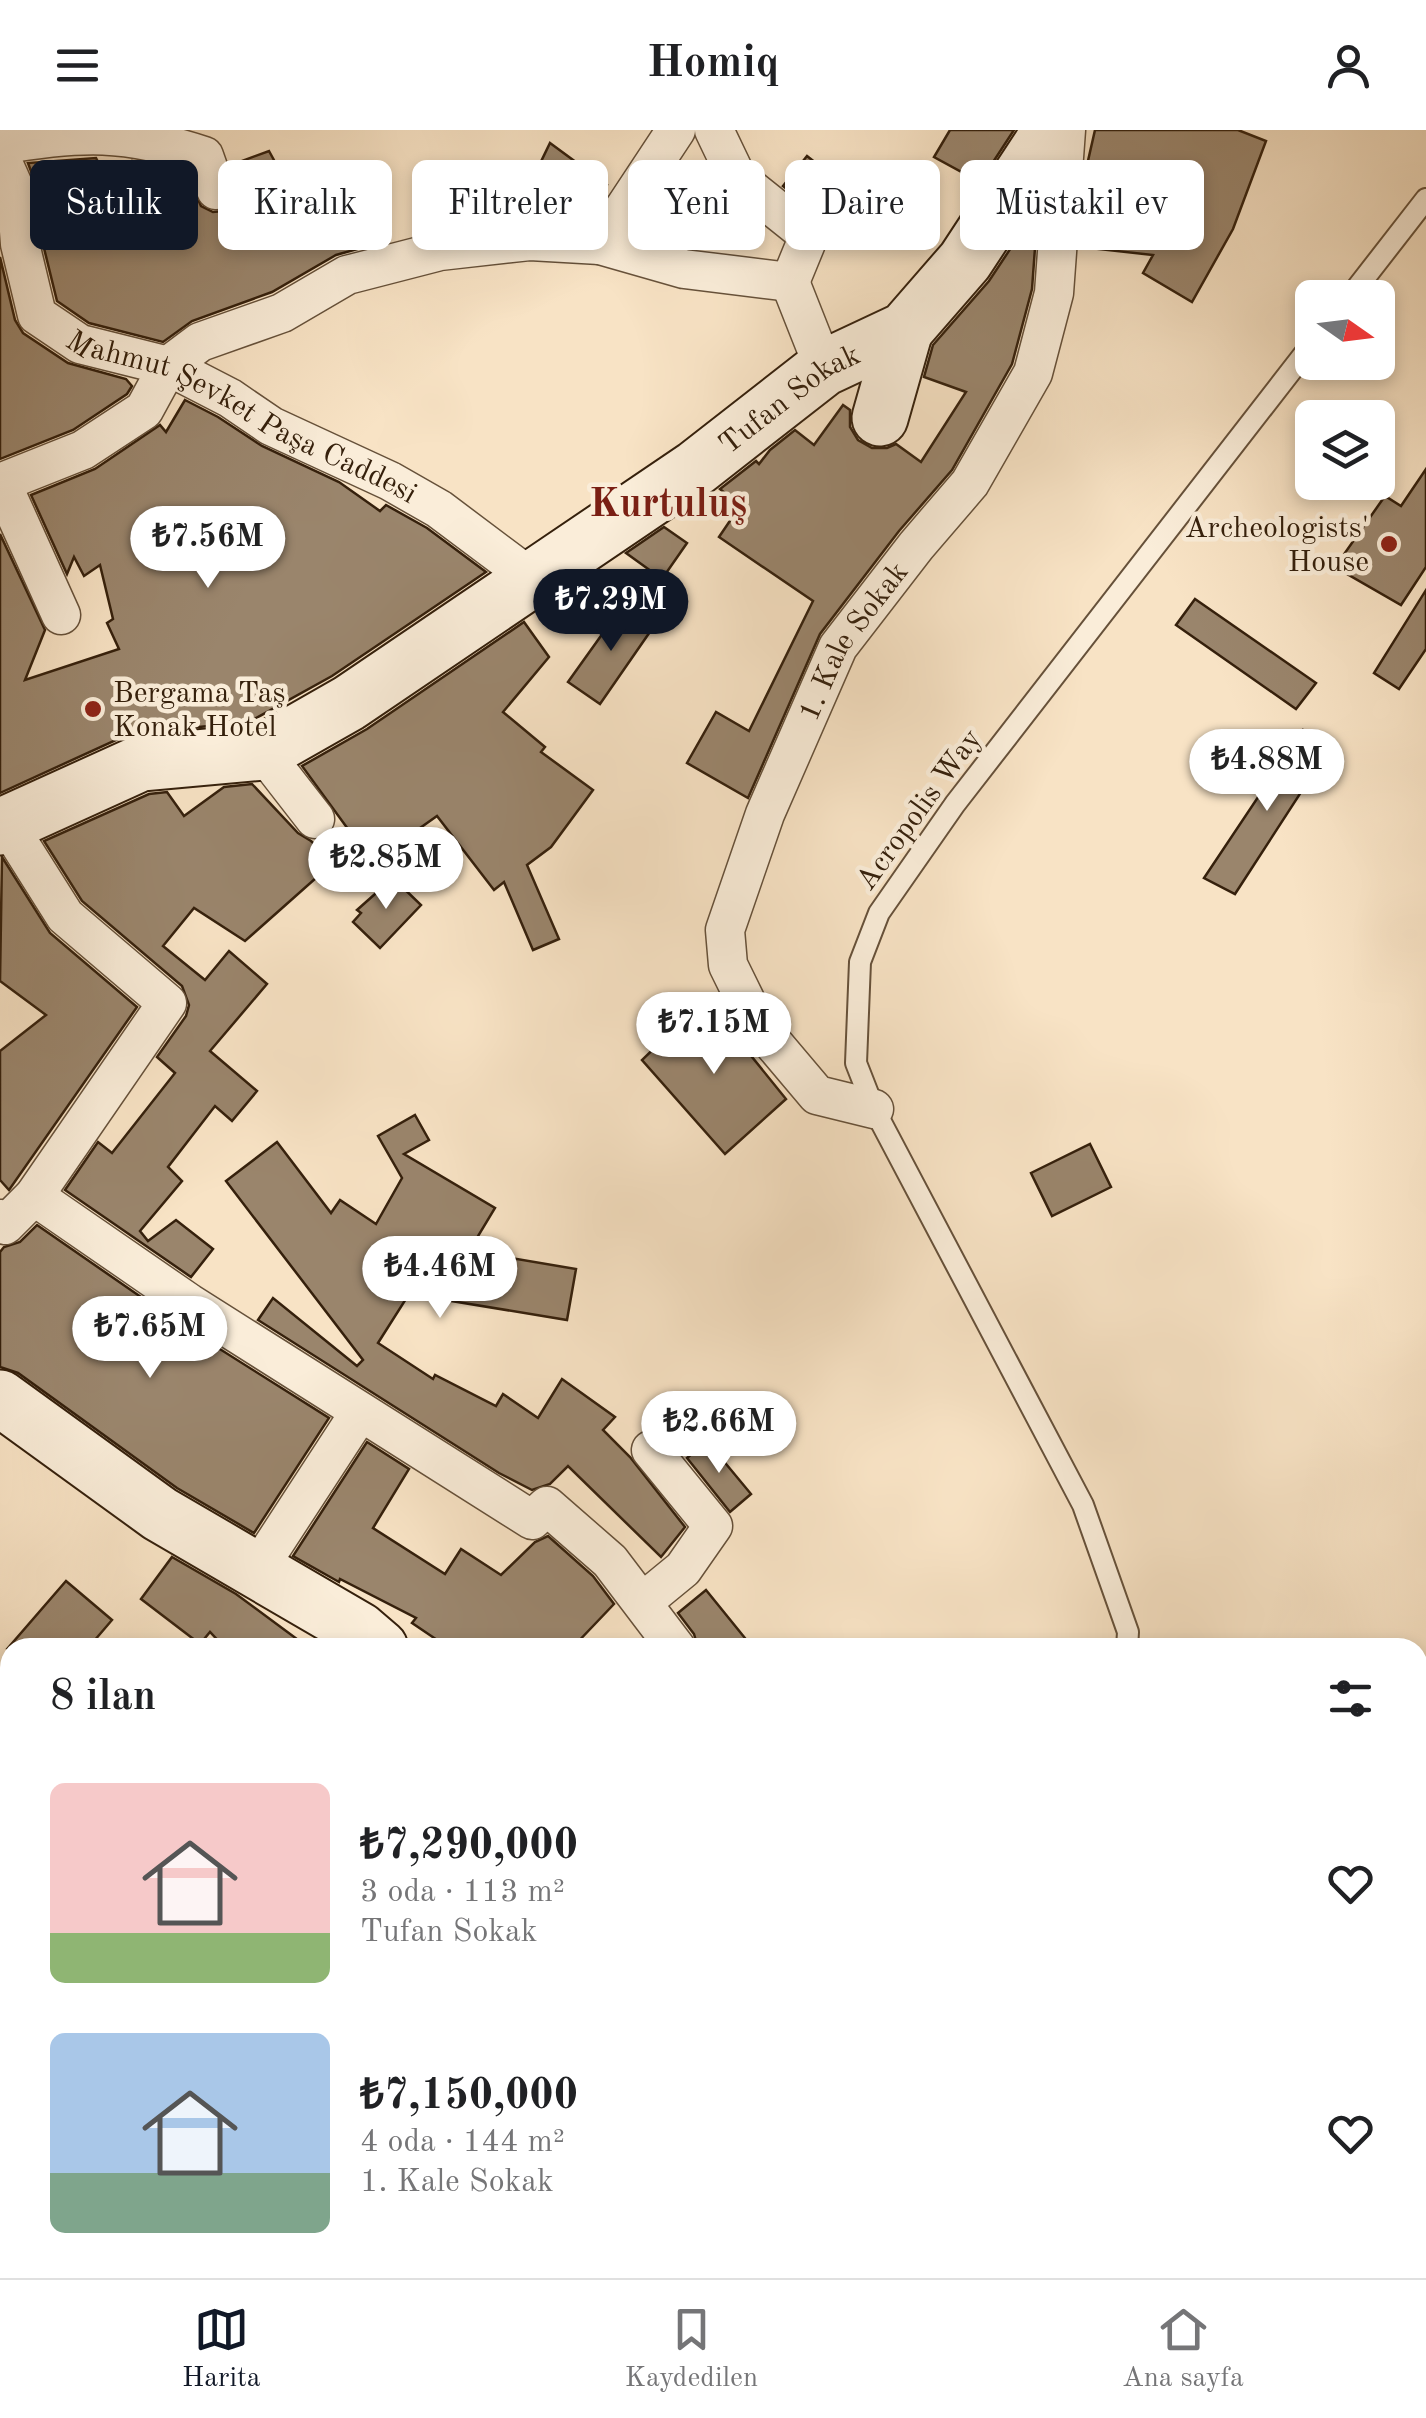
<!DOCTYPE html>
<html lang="tr">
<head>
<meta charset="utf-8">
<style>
	:root { --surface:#fff; --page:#f2f2f2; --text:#202124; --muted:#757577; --line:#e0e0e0; --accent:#111827 }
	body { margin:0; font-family:"Old Standard TT",serif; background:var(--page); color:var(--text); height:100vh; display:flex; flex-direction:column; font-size:38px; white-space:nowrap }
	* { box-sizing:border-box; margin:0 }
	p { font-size:32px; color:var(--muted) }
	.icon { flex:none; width:55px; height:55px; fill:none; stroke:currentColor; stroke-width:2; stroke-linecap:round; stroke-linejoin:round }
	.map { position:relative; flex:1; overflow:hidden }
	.sheet { position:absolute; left:0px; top:1508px; width:1428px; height:642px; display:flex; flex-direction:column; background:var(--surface); border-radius:30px 30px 0 0; box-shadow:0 5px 15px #0003 }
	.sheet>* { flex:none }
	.hud { position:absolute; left:30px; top:30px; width:1368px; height:90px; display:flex; gap:20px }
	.needle { width:65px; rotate:104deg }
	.fabs { position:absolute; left:1295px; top:150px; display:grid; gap:20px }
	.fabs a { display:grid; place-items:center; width:100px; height:100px; border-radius:15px; background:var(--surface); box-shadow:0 5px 15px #0003; font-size:50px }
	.price { position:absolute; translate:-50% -85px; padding:0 22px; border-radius:35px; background:#fff; color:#222; font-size:32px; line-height:65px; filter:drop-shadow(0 2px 5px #0008) }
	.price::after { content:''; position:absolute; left:50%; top:60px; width:30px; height:22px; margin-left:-15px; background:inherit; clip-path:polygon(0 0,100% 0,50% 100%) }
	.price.active { background:var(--accent); color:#fff }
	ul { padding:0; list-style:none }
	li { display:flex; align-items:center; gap:30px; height:250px; padding:0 50px }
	li span { display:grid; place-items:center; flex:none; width:280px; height:200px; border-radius:15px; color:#555 }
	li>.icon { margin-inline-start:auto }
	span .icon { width:120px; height:120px; fill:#fffc; stroke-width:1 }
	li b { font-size:42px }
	h2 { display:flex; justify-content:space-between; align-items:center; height:120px; padding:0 50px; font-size:42px }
	.chip { padding:0 35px; border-radius:15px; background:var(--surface); box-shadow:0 5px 15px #0003; font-size:35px; line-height:90px }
	.chip.active { background:var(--accent); color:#fff }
	header { display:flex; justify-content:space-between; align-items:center; height:130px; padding:0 50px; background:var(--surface); font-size:45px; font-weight:600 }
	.dock { display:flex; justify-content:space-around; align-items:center; height:140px; border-top:2px solid var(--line); background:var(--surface); font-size:28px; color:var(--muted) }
	.dock a { display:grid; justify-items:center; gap:5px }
	.dock .active { color:var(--accent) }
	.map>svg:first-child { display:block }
	.building { fill:#9a856c; stroke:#35200c; stroke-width:2.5 }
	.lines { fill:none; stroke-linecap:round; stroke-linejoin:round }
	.service-casing { stroke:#66513a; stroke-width:24 }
	.minor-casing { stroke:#66513a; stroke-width:41 }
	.secondary-casing { stroke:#35200c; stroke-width:59 }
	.service { stroke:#faedd9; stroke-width:20 }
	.minor { stroke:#faedd9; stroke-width:38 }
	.secondary { stroke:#faedd9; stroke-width:55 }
	.poi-dot { fill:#8f2418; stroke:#faedd9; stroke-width:4 }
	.labels { text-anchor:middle; stroke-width:9; stroke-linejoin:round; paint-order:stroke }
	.street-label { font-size:30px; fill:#35200c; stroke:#faedd9 }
	.poi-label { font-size:30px; fill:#35200c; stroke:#faedd9; text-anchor:end }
	.district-label { font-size:40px; font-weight:bold; fill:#7a1f14; stroke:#faedd9 }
</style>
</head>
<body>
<header><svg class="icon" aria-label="menu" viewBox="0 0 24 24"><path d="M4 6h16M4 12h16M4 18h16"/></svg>Homiq<svg class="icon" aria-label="person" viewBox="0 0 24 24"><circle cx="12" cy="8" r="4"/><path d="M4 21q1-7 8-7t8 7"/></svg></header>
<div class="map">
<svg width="1426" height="2148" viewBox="0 0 1426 2148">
	<rect width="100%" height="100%" fill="#f8e3c5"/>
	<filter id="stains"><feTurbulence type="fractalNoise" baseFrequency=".002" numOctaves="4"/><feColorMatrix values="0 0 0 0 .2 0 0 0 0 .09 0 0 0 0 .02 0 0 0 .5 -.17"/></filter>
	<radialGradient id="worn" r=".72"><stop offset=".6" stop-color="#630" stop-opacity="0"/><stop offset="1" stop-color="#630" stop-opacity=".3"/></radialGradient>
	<g class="building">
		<polygon points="950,0 1014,0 980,52 934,27"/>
		<polygon points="1095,0 1238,0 1266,11 1233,99 1192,172 1143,143 1153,125 1080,117 1085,44"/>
		<polygon points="550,13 607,55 593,84 528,78 535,44"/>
		<polygon points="269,21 321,116 364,96 372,115 336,125 272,162 192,191 163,212 89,193 57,171 42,110 38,60 28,33 96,28 112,59 132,31 170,39 187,44 201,76 213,82 223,81 232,75 238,65 231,35"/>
		<polygon points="807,26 836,49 810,77 783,56"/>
		<polygon points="1038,77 1032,159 1012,234 952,340 899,401 820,504 748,668 687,633 716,582 749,601 813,471 719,407 740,376 720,359 756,331 759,334 770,320 795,300 814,315 843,275 850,280 850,297 858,310 872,318 887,318 896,314 921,332 966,262 924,247 933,215 989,151"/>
		<polygon points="0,127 15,190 23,203 68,233 126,249 132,256 127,264 73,300 0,329"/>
		<polygon points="185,270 218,287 262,316 339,352 380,381 386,375 427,398 486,442 332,546 249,592 129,604 0,663 0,404 45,500 25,550 119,519 107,493 113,489 100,435 84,446 74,427 67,444 31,365 95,339 160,295 166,302"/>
		<polygon points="1426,339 1426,437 1401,475 1335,437 1385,366 1401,376"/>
		<polygon points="664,397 687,413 662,449 626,423"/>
		<polygon points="1426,460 1426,519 1399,559 1374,543"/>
		<polygon points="1195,469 1316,553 1296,579 1176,495"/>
		<polygon points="623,475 654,496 600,574 568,552"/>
		<polygon points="524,492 549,527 503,582 545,617 541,622 593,660 551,717 527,735 559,809 533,820 504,752 494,760 437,686 372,732 302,636 367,599"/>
		<polygon points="1303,600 1329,619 1235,764 1204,748"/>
		<polygon points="252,654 298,703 311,711 334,732 245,811 194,778 163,816 205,850 229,821 267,854 210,921 257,961 232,991 215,976 168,1037 182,1051 140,1101 148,1111 176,1090 213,1119 191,1147 65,1060 98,1012 112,1023 175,943 157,927 186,886 189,875 182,856 82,771 44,711 149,664 167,662 184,686 224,657"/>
		<polygon points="2,727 50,803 137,877 9,1060 0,1050 0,921 46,885 0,851"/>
		<polygon points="393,748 421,775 380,818 353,792 361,783 357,780"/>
		<polygon points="705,869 786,969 725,1024 642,930"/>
		<polygon points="415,985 429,1010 404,1024 495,1078 469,1121 576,1139 567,1190 409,1164 378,1213 433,1249 435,1245 496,1276 503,1264 538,1288 562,1249 615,1287 603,1300 630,1327 685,1397 661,1427 568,1336 550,1354 532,1360 499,1343 258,1190 273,1168 357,1236 363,1230 226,1051 277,1012 331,1083 340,1070 376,1094 402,1048 378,1006"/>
		<polygon points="1090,1014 1111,1057 1052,1086 1031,1043"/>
		<polygon points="37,1095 177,1192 329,1288 254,1403 177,1358 18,1243 0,1237 0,1122 4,1117 20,1112"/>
		<polygon points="707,1311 751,1364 730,1382 687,1328"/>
		<polygon points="367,1312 409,1339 373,1398 445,1444 461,1419 501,1445 535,1412 548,1406 593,1446 614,1474 572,1518 449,1518 412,1493 416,1488 340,1449 339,1452 293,1426"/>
		<polygon points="172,1427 236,1464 309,1518 225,1518 210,1502 200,1514 141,1469"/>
		<polygon points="66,1451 112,1490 88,1518 8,1518"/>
		<polygon points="706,1460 753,1518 698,1518 694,1504 678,1483"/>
	</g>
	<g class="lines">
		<g class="service-casing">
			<g id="service">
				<polyline points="1349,168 1426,69"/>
				<polyline points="1127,1518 1128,1502 1083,1375 874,979 856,933 860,832 879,783 955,674 1312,214"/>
				<polyline points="1168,2140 1171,2148"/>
			</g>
		</g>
		<g class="minor-casing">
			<g id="minor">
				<polyline points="714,0 737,48 802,100 806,113 790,152"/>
				<path d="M0,15C82,1 125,0 204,26L216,60"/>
				<path id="s1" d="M0,26L16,62L20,114L37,185L80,214L168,236L230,268L271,296L390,351L439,379L531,448"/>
				<polyline points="600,115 676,0"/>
				<polyline points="790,152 824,238"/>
				<polyline points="1,352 61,485"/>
				<polyline points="0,353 83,320 144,280 168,236 200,212 282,183 347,145 440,121 530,111 600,115 684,139 790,152"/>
				<polyline points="263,622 315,689"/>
				<path id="s2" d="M874,979L817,965L757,894L728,835L725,800L765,684L838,517L916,416L970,353L1033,243L1054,163L1066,0"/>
				<polyline points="34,1066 189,1173 532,1390 547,1376 610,1431 676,1518"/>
				<polyline points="0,1089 5,1095 34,1066 167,873 65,786 7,694"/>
				<polyline points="255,1443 360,1282"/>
				<polyline points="644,1471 683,1439 713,1396 651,1320"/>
				<path d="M0,1713C10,1769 5,1823 0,1878"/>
				<polyline points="0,2067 9,2148"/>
				<polyline points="454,2140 456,2148"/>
				<polyline points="338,2148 372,2140"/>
			</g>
		</g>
		<g class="secondary-casing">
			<g id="secondary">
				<polyline points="880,288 905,200"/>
				<path id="s3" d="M0,697L141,633L263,622L349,573L696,338L824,238L905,200L965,131L1051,0"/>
				<polyline points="0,1268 160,1384 359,1500 380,1518"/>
				<polyline points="665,2140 669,2148"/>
			</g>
		</g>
		<use href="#service" class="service"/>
		<use href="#minor" class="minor"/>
		<use href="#secondary" class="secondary"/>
	</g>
	<g class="poi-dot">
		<circle cx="1389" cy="414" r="10"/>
		<circle cx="93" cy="579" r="10"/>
	</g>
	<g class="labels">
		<g class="street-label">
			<text dy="10" stroke="none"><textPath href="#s3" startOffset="912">Tufan Sokak</textPath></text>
			<text dy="10" stroke="none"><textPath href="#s1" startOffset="395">Mahmut Şevket Paşa Caddesi</textPath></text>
			<text dy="10" stroke="none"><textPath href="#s2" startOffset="570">1. Kale Sokak</textPath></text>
			<text transform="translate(918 679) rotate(-54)" y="10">Acropolis Way</text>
		</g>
		<g class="poi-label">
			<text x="1369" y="407">Archeologists'<tspan x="1369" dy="34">House</tspan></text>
			<text x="113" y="572" text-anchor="start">Bergama Taş<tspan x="113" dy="34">Konak Hotel</tspan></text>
		</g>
		<g class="district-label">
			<text x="668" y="386">Kurtuluş</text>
		</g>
	</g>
	<rect width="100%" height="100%" filter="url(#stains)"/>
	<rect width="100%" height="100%" fill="url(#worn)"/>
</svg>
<div class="fabs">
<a><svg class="needle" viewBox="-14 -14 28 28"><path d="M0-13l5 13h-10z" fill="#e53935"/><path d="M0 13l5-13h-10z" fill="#757577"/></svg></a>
<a><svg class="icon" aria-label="layers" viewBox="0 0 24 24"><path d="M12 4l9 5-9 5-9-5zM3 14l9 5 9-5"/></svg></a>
</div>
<b class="price" style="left:208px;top:461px">₺7.56M</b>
<b class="price active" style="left:611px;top:524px">₺7.29M</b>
<b class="price" style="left:1267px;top:684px">₺4.88M</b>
<b class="price" style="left:386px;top:782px">₺2.85M</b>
<b class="price" style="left:714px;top:947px">₺7.15M</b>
<b class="price" style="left:440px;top:1191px">₺4.46M</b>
<b class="price" style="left:150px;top:1251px">₺7.65M</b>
<b class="price" style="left:719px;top:1346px">₺2.66M</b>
<div class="hud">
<a class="chip active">Satılık</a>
<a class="chip">Kiralık</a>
<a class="chip">Filtreler</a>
<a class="chip">Yeni</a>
<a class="chip">Daire</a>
<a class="chip">Müstakil ev</a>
</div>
<section class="sheet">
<h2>8 ilan<svg class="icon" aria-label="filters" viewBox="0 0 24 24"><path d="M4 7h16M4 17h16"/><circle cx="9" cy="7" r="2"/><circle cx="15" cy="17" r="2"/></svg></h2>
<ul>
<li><span style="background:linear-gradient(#f6c9c9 75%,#8fb573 0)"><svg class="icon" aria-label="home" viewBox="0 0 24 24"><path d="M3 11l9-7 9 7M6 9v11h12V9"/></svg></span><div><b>₺7,290,000</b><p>3 oda · 113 m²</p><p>Tufan Sokak</p></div><svg class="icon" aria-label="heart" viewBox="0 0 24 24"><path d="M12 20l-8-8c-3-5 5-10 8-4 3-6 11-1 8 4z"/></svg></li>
<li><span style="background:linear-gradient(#a9c7e8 70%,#7fa58c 0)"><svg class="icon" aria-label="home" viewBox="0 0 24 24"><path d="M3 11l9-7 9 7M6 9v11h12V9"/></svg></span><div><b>₺7,150,000</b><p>4 oda · 144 m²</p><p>1. Kale Sokak</p></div><svg class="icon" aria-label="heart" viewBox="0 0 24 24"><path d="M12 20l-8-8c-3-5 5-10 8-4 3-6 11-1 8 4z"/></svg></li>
</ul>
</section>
</div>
<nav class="dock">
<a class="active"><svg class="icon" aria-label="map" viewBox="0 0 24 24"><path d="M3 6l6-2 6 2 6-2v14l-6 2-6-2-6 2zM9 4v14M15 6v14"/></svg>Harita</a>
<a><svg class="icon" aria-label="saved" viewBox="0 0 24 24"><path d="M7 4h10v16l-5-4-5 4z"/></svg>Kaydedilen</a>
<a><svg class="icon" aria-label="home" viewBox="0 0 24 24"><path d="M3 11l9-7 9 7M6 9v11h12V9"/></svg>Ana sayfa</a>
</nav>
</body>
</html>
